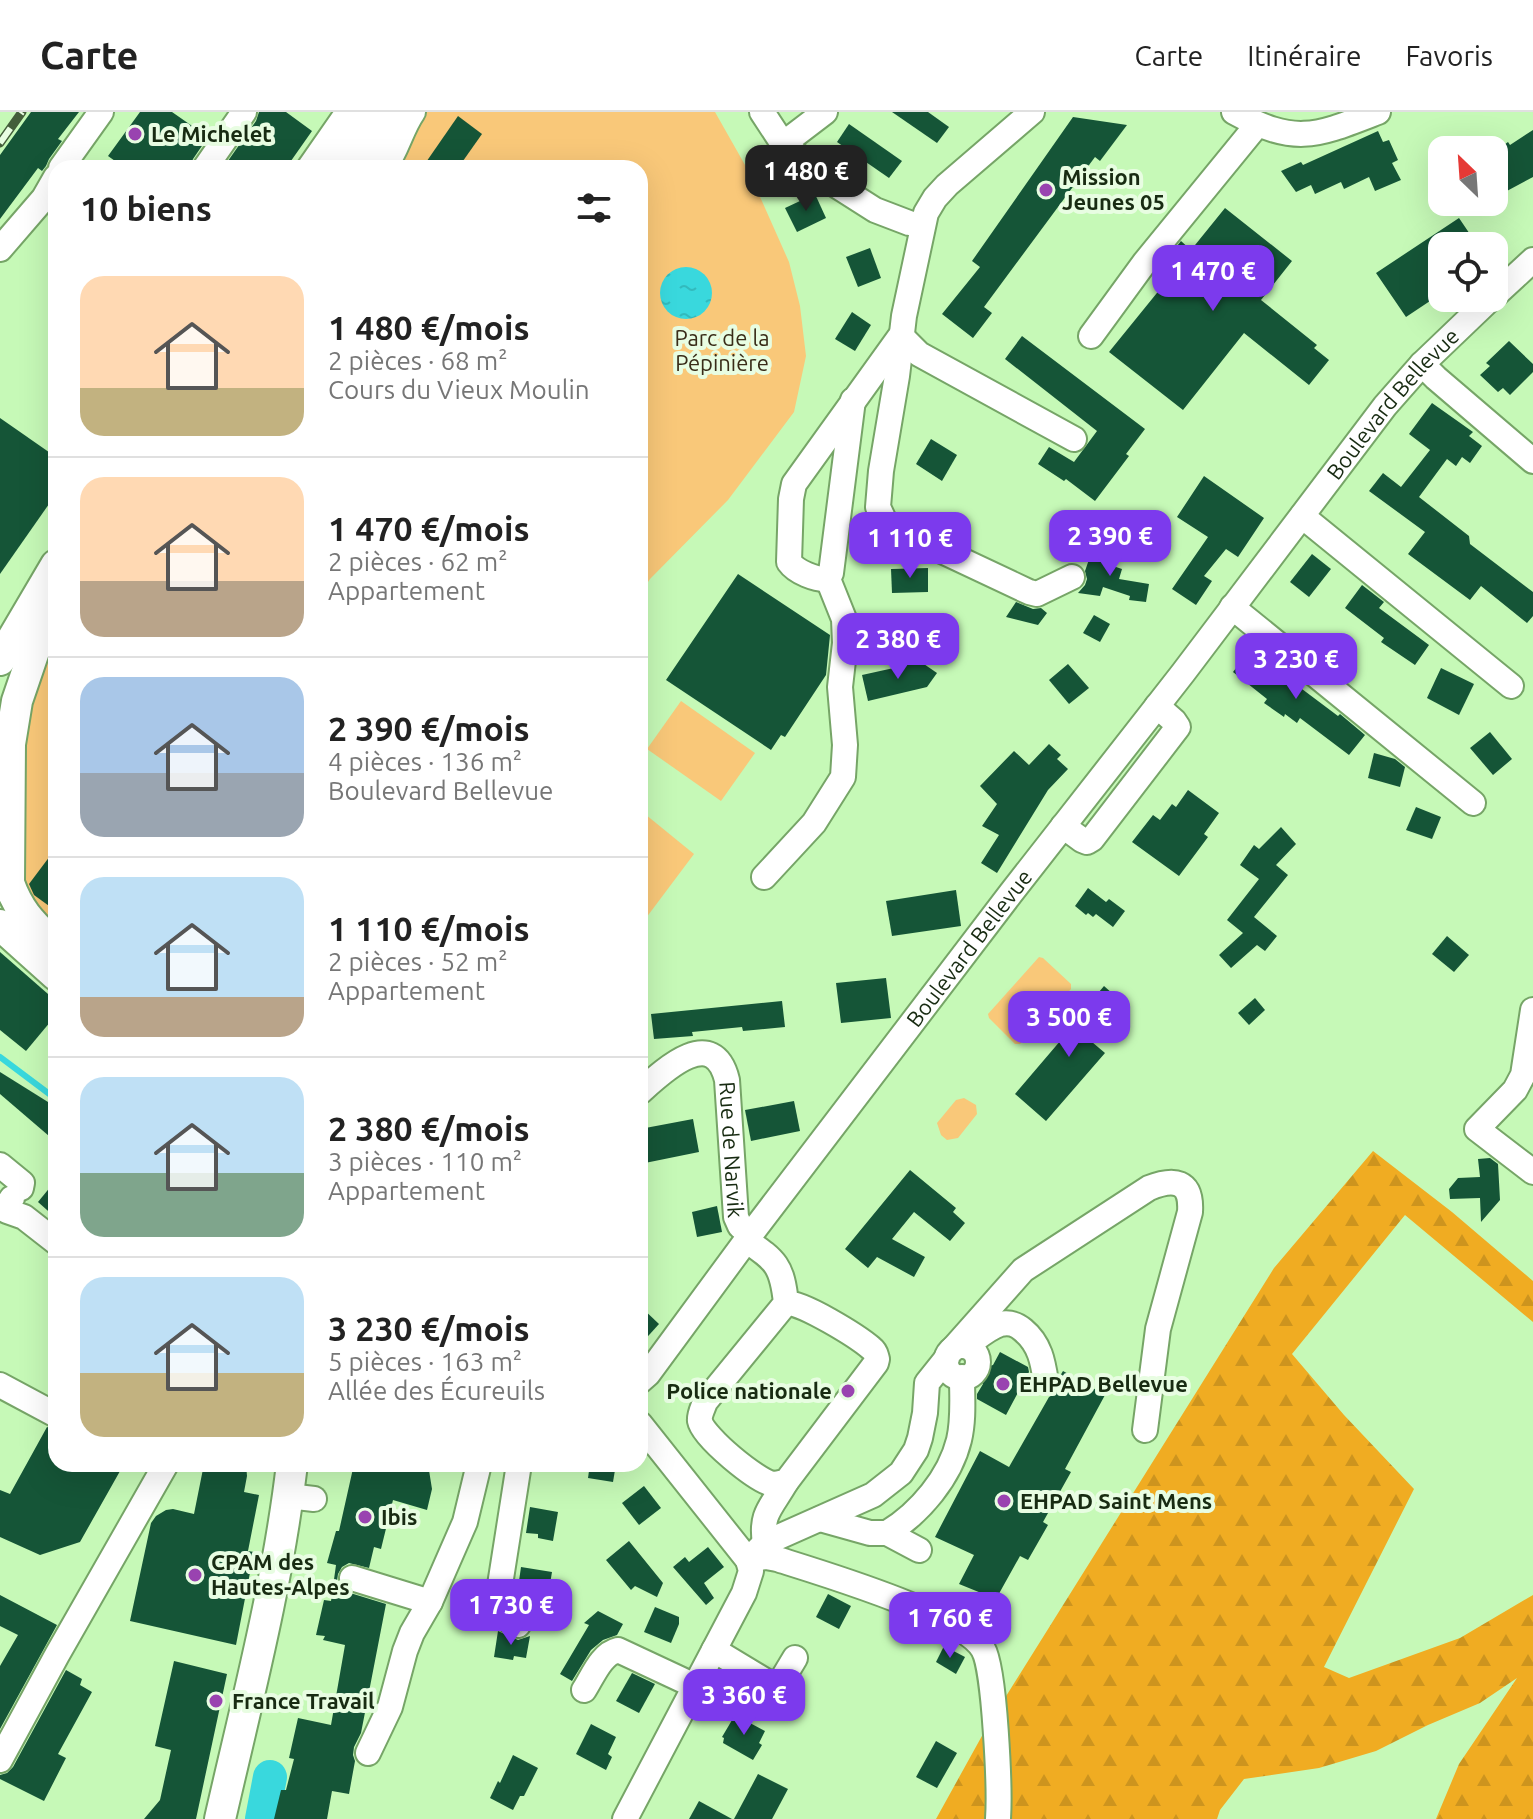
<!DOCTYPE html>
<html lang="fr">
<head>
<meta charset="utf-8">
<style>
	:root { --surface:#fff; --page:#f6f6f6; --text:#222; --muted:#767676; --line:#e0e0e0; --accent:#7c3aed }
	body { margin:0; font-family:Ubuntu,sans-serif; background:var(--page); color:var(--text); height:100vh; display:flex; flex-direction:column; font-size:30px; white-space:nowrap }
	* { box-sizing:border-box; margin:0 }
	p { font-size:26px; color:var(--muted) }
	.icon { flex:none; width:44px; height:44px; fill:none; stroke:currentColor; stroke-width:2; stroke-linecap:round; stroke-linejoin:round }
	.map { position:relative; flex:1; overflow:hidden }
	.drawer { position:absolute; left:48px; top:48px; width:600px; height:1312px; display:flex; flex-direction:column; background:var(--surface); border-radius:24px; box-shadow:0 8px 32px #0002 }
	.drawer>* { flex:none }
	.needle { width:52px; rotate:335deg }
	.fabs { position:absolute; left:1428px; top:24px; display:grid; gap:16px }
	.fabs a { display:grid; place-items:center; width:80px; height:80px; border-radius:16px; background:var(--surface); box-shadow:0 8px 32px #0002; font-size:40px }
	.price { position:absolute; translate:-50% -68px; padding:0 18px; border-radius:16px; background:var(--accent); color:#fff; font-size:26px; line-height:52px; filter:drop-shadow(0 2px 4px #0008) }
	.price::after { content:''; position:absolute; left:50%; top:48px; width:24px; height:18px; margin-left:-12px; background:inherit; clip-path:polygon(0 0,100% 0,50% 100%) }
	.price.active { background:#222; color:#fff }
	ul { padding:0; list-style:none }
	li { display:flex; align-items:center; gap:24px; height:200px; padding:0 32px }
	li+li { border-top:2px solid var(--line) }
	li span { display:grid; place-items:center; flex:none; width:224px; height:160px; border-radius:24px; color:#555 }
	li>.icon { margin-inline-start:auto }
	span .icon { width:96px; height:96px; fill:#fffc; stroke-width:1 }
	li b { font-size:34px }
	h2 { display:flex; justify-content:space-between; align-items:center; height:96px; padding:0 32px; font-size:34px }
	header { display:flex; align-items:center; gap:48px; box-sizing:border-box; height:112px; padding:0 40px; background:var(--surface); border-bottom:2px solid var(--line) }
	header strong { font-size:38px }
	nav { display:flex; gap:44px; margin-inline-start:auto; font-size:28px }
	.map>svg:first-child { display:block }
	.green { fill:#f9c879 }
	.forest { fill:url(#forest-firs) }
	.water { fill:url(#water-ripples) }
	.lines { fill:none; stroke-linecap:round; stroke-linejoin:round }
	.stream { stroke:#39d8dd; stroke-width:6 }
	.river { stroke:#39d8dd; stroke-width:34 }
	.building { fill:#155537 }
	.minor-casing { stroke:#76a567; stroke-width:28 }
	.major-casing { stroke:#76a567; stroke-width:34 }
	.minor { stroke:#fff; stroke-width:24 }
	.major { stroke:#fff; stroke-width:30 }
	.rail-casing { stroke:#435e3a; stroke-width:9 }
	.rail { stroke:#e8fde2; stroke-width:6; stroke-dasharray:18; stroke-linecap:butt }
	.poi-dot { fill:#9943b0; stroke:#e8fde2; stroke-width:3 }
	.labels { text-anchor:middle; stroke-width:8; stroke-linejoin:round; paint-order:stroke }
	.poi-label { font-size:22px; font-weight:bold; fill:#182b12; stroke:#e8fde2; text-anchor:start }
	.park-label { font-size:22px; fill:#392c18; stroke:#e8fde2 }
	.street-label { font-size:22px; fill:#182b12; stroke:#e8fde2 }
</style>
</head>
<body>
<header>
<strong>Carte</strong>
<nav><a>Carte</a><a>Itinéraire</a><a>Favoris</a></nav>
</header>
<div class="map">
<svg width="1533" height="1707" viewBox="0 0 1533 1707">
	<defs>
		<pattern id="forest-firs" width="22" height="20" patternUnits="userSpaceOnUse" patternTransform="scale(2)"><rect width="22" height="20" fill="#f0ac22"/><path d="M5 1l3.5 6h-7zM16 11l3.5 6h-7z" fill="#cd941e"/></pattern>
		<pattern id="water-ripples" width="26" height="14" patternUnits="userSpaceOnUse" patternTransform="scale(2)"><rect width="26" height="14" fill="#39d8dd"/><path d="M2 4q2-2 4 0t4 0M15 11q2-2 4 0t4 0" fill="none" stroke="#32babd"/></pattern>
	</defs>
	<rect width="100%" height="100%" fill="#c6f9b7"/>
	<g class="green">
		<polygon points="425,0 715,0 749,60 789,150 800,194 806,244 794,300 728,388 650,467 640,482 640,56 384,56"/>
		<polygon points="56,515 56,812 14,779 25,579"/>
		<polygon points="681,589 755,641 721,689 647,637"/>
		<polygon points="640,698 694,742 640,814"/>
		<polygon points="1039,845 1043,846 1071,872 1071,877 1020,932 1015,932 989,906 988,902"/>
		<polygon points="964,986 976,993 977,1002 958,1026 947,1028 941,1023 937,1011 956,988"/>
	</g>
	<polygon class="forest" points="1373,1039 1452,1100 1533,1169 1533,1210 1405,1103 1292,1242 1344,1303 1414,1377 1324,1555 1349,1566 1460,1526 1533,1483 1533,1707 1436,1707 1459,1652 1517,1566 1480,1591 1428,1613 1376,1639 1319,1656 1244,1667 1220,1698 1217,1707 936,1707 988,1613 1274,1156"/>
	<circle class="water" cx="686" cy="181" r="26"/>
	<g class="lines">
		<polyline class="stream" points="0,945 56,987"/>
		<polyline class="river" points="262,1707 270,1665"/>
	</g>
	<g class="building">
		<polygon points="31,0 79,0 58,27 62,29 49,47 46,54 42,59 38,56 0,107 0,43"/>
		<polygon points="140,0 172,0 208,25 193,47 190,56 125,56 108,44"/>
		<polygon points="259,0 286,0 312,19 286,56 223,56 256,9"/>
		<polygon points="892,0 928,0 949,15 937,31"/>
		<polygon points="458,4 482,22 458,56 422,56"/>
		<polygon points="1073,5 1127,13 1100,49 1095,45 984,195 992,201 973,226 942,202 980,155 972,149"/>
		<polygon points="849,12 902,49 889,66 837,30"/>
		<polygon points="1533,18 1533,65 1505,80 1494,63 1494,40 1508,30 1510,33"/>
		<polygon points="1378,19 1383,30 1389,28 1398,48 1392,51 1401,68 1375,79 1369,65 1344,77 1341,70 1315,82 1311,73 1296,80 1281,59 1301,50 1303,53"/>
		<polygon points="815,82 826,106 797,120 785,96"/>
		<polygon points="1225,96 1292,149 1261,188 1317,233 1314,236 1329,248 1309,273 1244,221 1183,298 1109,240 1165,171 1155,162 1157,159 1181,129 1191,138"/>
		<polygon points="1459,106 1478,134 1442,134 1442,181 1406,205 1376,161"/>
		<polygon points="870,136 881,166 858,175 846,145"/>
		<polygon points="852,200 871,213 855,239 835,227"/>
		<polygon points="1022,224 1145,317 1126,342 1129,344 1095,389 1066,367 1064,369 1038,352 1049,335 1074,350 1097,319 1005,247"/>
		<polygon points="1509,229 1533,252 1533,260 1510,283 1503,276 1498,280 1480,263 1490,254 1486,251"/>
		<polygon points="1432,291 1473,320 1469,324 1482,334 1470,351 1462,345 1456,354 1447,347 1419,385 1469,424 1470,432 1533,480 1533,504 1527,511 1481,474 1470,488 1408,442 1425,420 1369,379 1383,361 1401,375 1430,338 1409,322"/>
		<polygon points="0,306 56,345 56,382 0,462"/>
		<polygon points="931,327 957,343 942,369 916,352"/>
		<polygon points="1204,364 1264,406 1238,445 1226,437 1204,464 1212,469 1196,493 1172,477 1208,425 1177,405"/>
		<polygon points="1093,436 1114,443 1110,453 1122,457 1119,467 1149,472 1146,490 1129,488 1130,484 1103,475 1100,484 1078,481 1085,473 1087,467 1085,459"/>
		<polygon points="1312,442 1331,457 1309,485 1290,470"/>
		<polygon points="928,456 928,480 892,481 891,457"/>
		<polygon points="738,462 830,523 826,563 785,625 781,623 771,638 666,568"/>
		<polygon points="1362,473 1384,490 1379,496 1429,533 1415,553 1381,530 1384,526 1345,496"/>
		<polygon points="1016,490 1033,497 1041,496 1047,501 1038,513 1006,505"/>
		<polygon points="1094,503 1110,512 1100,530 1083,521"/>
		<polygon points="1253,534 1269,546 1266,550 1338,604 1340,602 1365,623 1349,643 1300,606 1297,611 1285,602 1284,605 1264,591 1267,587 1233,560"/>
		<polygon points="921,550 937,561 927,575 868,589 862,563"/>
		<polygon points="1068,552 1089,576 1069,592 1049,568"/>
		<polygon points="1441,556 1474,572 1459,603 1427,586"/>
		<polygon points="1490,620 1512,647 1493,663 1470,636"/>
		<polygon points="1049,632 1061,643 1057,647 1068,657 1048,678 997,761 981,751 999,723 982,714 997,692 980,674 1014,639 1029,653"/>
		<polygon points="1374,641 1395,647 1405,655 1400,675 1368,666"/>
		<polygon points="1188,678 1219,701 1204,722 1208,725 1179,764 1132,730 1153,703 1160,708 1172,692 1176,695"/>
		<polygon points="1416,695 1441,705 1432,727 1406,718"/>
		<polygon points="1281,715 1296,732 1276,753 1288,763 1254,805 1277,824 1265,839 1257,833 1231,856 1219,843 1243,821 1227,808 1259,767 1240,753 1254,733 1259,737"/>
		<polygon points="56,736 56,799 34,783 29,772"/>
		<polygon points="1088,776 1106,790 1109,787 1125,799 1113,815 1096,802 1093,805 1088,801 1086,803 1075,794"/>
		<polygon points="956,778 961,814 892,824 886,789"/>
		<polygon points="1447,824 1469,843 1454,860 1432,842"/>
		<polygon points="0,840 56,889 56,903 26,939 0,918"/>
		<polygon points="886,866 891,906 841,911 836,871"/>
		<polygon points="1104,874 1122,890 1094,922 1097,924 1092,930 1105,941 1046,1009 1015,982 1090,894 1088,893"/>
		<polygon points="1255,886 1265,898 1249,913 1238,901"/>
		<polygon points="782,889 785,915 743,919 742,915 692,920 693,924 654,927 651,902"/>
		<polygon points="0,960 56,995 56,1030 0,982"/>
		<polygon points="794,989 800,1019 751,1029 745,998"/>
		<polygon points="693,1007 699,1040 640,1052 640,1017"/>
		<polygon points="1490,1046 1498,1052 1500,1088 1481,1110 1480,1086 1450,1087 1449,1077 1458,1066 1480,1065 1478,1047"/>
		<polygon points="910,1058 956,1096 953,1100 965,1111 950,1129 914,1100 892,1127 925,1145 914,1165 877,1145 868,1156 845,1137"/>
		<polygon points="56,1068 56,1106 38,1090"/>
		<polygon points="717,1094 722,1120 697,1125 692,1100"/>
		<polygon points="640,1194 659,1212 640,1233"/>
		<polygon points="1000,1240 1028,1255 1029,1260 1006,1303 977,1287 977,1282 983,1272 980,1266 986,1255 993,1253"/>
		<polygon points="1063,1259 1105,1283 1065,1357 1071,1360 1043,1410 1048,1413 1028,1448 1020,1444 996,1487 959,1472 974,1443 935,1425 980,1339 1009,1355 1049,1285 1056,1281 1060,1276 1060,1264"/>
		<polygon points="47,1315 56,1318 56,1352 124,1352 80,1430 40,1443 0,1425 0,1378 10,1382"/>
		<polygon points="204,1352 246,1352 247,1364 244,1380 259,1383 248,1439 254,1440 236,1533 130,1509 151,1411 156,1404 166,1398 173,1397 194,1402"/>
		<polygon points="354,1352 428,1352 432,1377 427,1398 393,1388 381,1437 374,1435 369,1456 349,1451 342,1455 338,1462 337,1469 341,1476 347,1480 386,1492 361,1621 354,1635 353,1643 355,1649 349,1682 332,1679 327,1707 274,1707 281,1678 286,1678 294,1647 289,1646 298,1606 331,1613 345,1533 323,1528 325,1524 316,1523 324,1488 331,1489 336,1453 327,1451 336,1419 339,1419"/>
		<polygon points="590,1352 616,1352 613,1370 588,1366"/>
		<polygon points="644,1374 661,1396 639,1413 622,1391"/>
		<polygon points="530,1395 558,1400 553,1429 538,1426 538,1422 526,1421"/>
		<polygon points="629,1429 663,1471 657,1485 635,1474 631,1478 606,1448"/>
		<polygon points="708,1435 724,1455 704,1471 714,1486 706,1493 673,1455 685,1445 689,1450"/>
		<polygon points="521,1455 552,1460 548,1484 536,1482 536,1487 517,1483"/>
		<polygon points="828,1482 851,1494 839,1517 816,1505"/>
		<polygon points="0,1483 57,1513 0,1617 0,1554 18,1523 0,1514"/>
		<polygon points="655,1495 679,1505 679,1512 671,1531 644,1520"/>
		<polygon points="598,1499 623,1512 617,1523 603,1528 591,1538 572,1569 560,1562 589,1513 584,1511"/>
		<polygon points="498,1519 518,1528 530,1524 526,1546 514,1544 513,1548 494,1545"/>
		<polygon points="944,1534 965,1545 956,1562 936,1550"/>
		<polygon points="174,1549 227,1562 196,1707 144,1707 160,1688 171,1638 155,1634"/>
		<polygon points="66,1558 82,1567 80,1573 92,1580 58,1642 66,1646 44,1689 0,1667 0,1663 7,1661 13,1655"/>
		<polygon points="632,1561 655,1572 639,1601 616,1589"/>
		<polygon points="735,1603 765,1619 759,1631 762,1633 753,1648 723,1631 724,1626 722,1625"/>
		<polygon points="591,1612 616,1625 608,1642 612,1645 606,1658 576,1642"/>
		<polygon points="936,1629 957,1641 937,1676 916,1665"/>
		<polygon points="513,1643 538,1656 524,1684 520,1684 513,1698 490,1686 498,1669 500,1671"/>
		<polygon points="758,1662 788,1677 772,1707 734,1707"/>
		<polygon points="699,1689 732,1707 689,1707"/>
	</g>
	<g class="lines">
		<g class="minor-casing">
			<g id="minor">
				<polyline points="762,0 783,32 831,70 875,98 909,111 922,113"/>
				<polyline points="1032,0 947,73 935,86 926,101 904,204 897,264 881,359 878,395 884,408 891,415 1029,480 1037,482 1072,465"/>
				<path d="M1234,0C1296,34 1316,24 1378,0"/>
				<polyline points="783,32 825,0"/>
				<polyline points="61,56 101,0"/>
				<polyline points="205,56 244,0"/>
				<polyline points="309,56 348,0"/>
				<path d="M384,56C397,39 401,17 413,0"/>
				<polyline points="0,137 44,86 56,65"/>
				<polyline points="1494,184 1533,148"/>
				<polyline points="901,224 919,242 1074,327"/>
				<polyline points="1091,224 1145,150 1257,13"/>
				<polyline points="1422,252 1436,266 1533,349"/>
				<polyline points="1302,404 1511,574"/>
				<path d="M828,467C816,468 796,460 789,450L791,387L794,372L899,226"/>
				<polyline points="1232,495 1473,691"/>
				<polyline points="1063,714 1082,728 1087,730 1092,727 1178,615 1174,609 1157,594"/>
				<polyline points="764,765 814,711 843,665 845,633 840,575 845,531 844,507 828,467 831,461 853,288"/>
				<polyline points="1533,898 1523,963 1515,978 1477,1017 1533,1060"/>
				<path id="s1" d="M640,980C662,960 713,911 727,968L736,1105L740,1114L751,1122"/>
				<polyline points="0,1053 22,1071 21,1076"/>
				<polyline points="12,1086 5,1096 7,1099 24,1105 56,1130"/>
				<path d="M746,1128C776,1149 782,1153 786,1191L705,1290C703,1296 699,1303 700,1309C703,1325 758,1370 773,1372C776,1372 784,1370 786,1370L876,1251L877,1247C875,1241 876,1240 871,1236C857,1224 802,1190 786,1191"/>
				<path d="M967,1233C977,1226 988,1216 1000,1212C1010,1210 1016,1212 1023,1218C1040,1232 1043,1250 1046,1270"/>
				<circle cx="962" cy="1250" r="16"/>
				<path d="M952,1238L1023,1158L1149,1076C1174,1066 1192,1068 1190,1100L1158,1217L1145,1318"/>
				<path id="s2" d="M640,1269L648,1262L751,1122L1011,781L1183,561L1385,294L1422,252L1491,186"/>
				<polyline points="0,1273 56,1303"/>
				<polyline points="288,1384 314,1387"/>
				<path d="M820,1407L870,1421H887C920,1401 950,1365 959,1328C964,1307 962,1286 962,1265"/>
				<polyline points="887,1421 919,1438"/>
				<path d="M765,1431C760,1401 772,1395 786,1370"/>
				<path d="M748,1448L766,1445L777,1447C818,1460 963,1503 983,1537C995,1557 1000,1679 998,1707"/>
				<polyline points="748,1448 765,1431 873,1383 901,1361 916,1338 920,1326 925,1301 927,1271 947,1246"/>
				<polyline points="352,1466 430,1490"/>
				<path d="M518,1513C507,1507 499,1505 497,1492L519,1352"/>
				<polyline points="714,1538 777,1576 795,1546"/>
				<path d="M584,1578C593,1564 601,1542 618,1538L695,1574"/>
				<polyline points="368,1641 390,1595 405,1539 412,1521 430,1490 465,1410 479,1352"/>
				<polyline points="0,1648 57,1543 166,1352"/>
				<polyline points="625,1707 744,1481 751,1459 748,1448 640,1312"/>
			</g>
		</g>
		<g class="major-casing">
			<g id="major">
				<polyline points="328,56 368,0"/>
				<polyline points="354,56 393,0"/>
				<path d="M44,510L17,589L10,632L9,771C20,802 34,813 56,835"/>
				<polyline points="0,548 56,453"/>
				<polyline points="0,813 56,863"/>
				<path d="M220,1707C247,1589 278,1472 292,1352"/>
			</g>
		</g>
		<use href="#minor" class="minor"/>
		<use href="#major" class="major"/>
		<g class="rail-casing">
			<polyline id="rail" points="0,31 22,0"/>
		</g>
		<use href="#rail" class="rail"/>
	</g>
	<g class="poi-dot">
		<circle cx="135" cy="22" r="8"/>
		<circle cx="1046" cy="78" r="8"/>
		<circle cx="1003" cy="1272" r="8"/>
		<circle cx="848" cy="1279" r="8"/>
		<circle cx="1004" cy="1389" r="8"/>
		<circle cx="365" cy="1405" r="8"/>
		<circle cx="195" cy="1463" r="8"/>
		<circle cx="216" cy="1589" r="8"/>
	</g>
	<g class="labels">
		<g class="poi-label">
			<text x="151" y="30">Le Michelet</text>
			<text x="1062" y="73">Mission<tspan x="1062" dy="25">Jeunes 05</tspan></text>
			<text x="1019" y="1280">EHPAD Bellevue</text>
			<text x="832" y="1287" text-anchor="end">Police nationale</text>
			<text x="1020" y="1397">EHPAD Saint Mens</text>
			<text x="381" y="1413">Ibis</text>
			<text x="211" y="1458">CPAM des<tspan x="211" dy="25">Hautes-Alpes</tspan></text>
			<text x="232" y="1597">France Travail</text>
		</g>
		<g class="park-label">
			<text x="722" y="234">Parc de la<tspan x="722" dy="25">Pépinière</tspan></text>
		</g>
		<g class="street-label">
			<text dy="8" stroke="none"><textPath href="#s2" startOffset="1234">Boulevard Bellevue</textPath></text>
			<text dy="8" stroke="none"><textPath href="#s2" startOffset="544">Boulevard Bellevue</textPath></text>
			<text dy="8" stroke="none"><textPath href="#s1" startOffset="184">Rue de Narvik</textPath></text>
		</g>
	</g>
</svg>
<div class="fabs">
<a><svg class="needle" viewBox="-14 -14 28 28"><path d="M0-13l5 13h-10z" fill="#e53935"/><path d="M0 13l5-13h-10z" fill="#767676"/></svg></a>
<a><svg class="icon" aria-label="locate" viewBox="0 0 24 24"><circle cx="12" cy="12" r="6"/><path d="M12 2v4M12 18v4M2 12h4M18 12h4"/></svg></a>
</div>
<b class="price active" style="left:806px;top:101px">1 480 €</b>
<b class="price" style="left:1213px;top:201px">1 470 €</b>
<b class="price" style="left:1110px;top:466px">2 390 €</b>
<b class="price" style="left:910px;top:468px">1 110 €</b>
<b class="price" style="left:898px;top:569px">2 380 €</b>
<b class="price" style="left:1296px;top:589px">3 230 €</b>
<b class="price" style="left:1069px;top:947px">3 500 €</b>
<b class="price" style="left:511px;top:1535px">1 730 €</b>
<b class="price" style="left:950px;top:1548px">1 760 €</b>
<b class="price" style="left:744px;top:1625px">3 360 €</b>
<section class="drawer">
<h2>10 biens<svg class="icon" aria-label="filters" viewBox="0 0 24 24"><path d="M4 7h16M4 17h16"/><circle cx="9" cy="7" r="2"/><circle cx="15" cy="17" r="2"/></svg></h2>
<ul>
<li><span style="background:linear-gradient(#ffd9b3 70%,#c2b280 0)"><svg class="icon" aria-label="home" viewBox="0 0 24 24"><path d="M3 11l9-7 9 7M6 9v11h12V9"/></svg></span><div><b>1 480 €/mois</b><p>2 pièces · 68 m²</p><p>Cours du Vieux Moulin</p></div></li>
<li><span style="background:linear-gradient(#ffd9b3 65%,#b9a48a 0)"><svg class="icon" aria-label="home" viewBox="0 0 24 24"><path d="M3 11l9-7 9 7M6 9v11h12V9"/></svg></span><div><b>1 470 €/mois</b><p>2 pièces · 62 m²</p><p>Appartement</p></div></li>
<li><span style="background:linear-gradient(#a9c7e8 60%,#9aa5b1 0)"><svg class="icon" aria-label="home" viewBox="0 0 24 24"><path d="M3 11l9-7 9 7M6 9v11h12V9"/></svg></span><div><b>2 390 €/mois</b><p>4 pièces · 136 m²</p><p>Boulevard Bellevue</p></div></li>
<li><span style="background:linear-gradient(#bfe0f5 75%,#b9a48a 0)"><svg class="icon" aria-label="home" viewBox="0 0 24 24"><path d="M3 11l9-7 9 7M6 9v11h12V9"/></svg></span><div><b>1 110 €/mois</b><p>2 pièces · 52 m²</p><p>Appartement</p></div></li>
<li><span style="background:linear-gradient(#bfe0f5 60%,#7fa58c 0)"><svg class="icon" aria-label="home" viewBox="0 0 24 24"><path d="M3 11l9-7 9 7M6 9v11h12V9"/></svg></span><div><b>2 380 €/mois</b><p>3 pièces · 110 m²</p><p>Appartement</p></div></li>
<li><span style="background:linear-gradient(#bfe0f5 60%,#c2b280 0)"><svg class="icon" aria-label="home" viewBox="0 0 24 24"><path d="M3 11l9-7 9 7M6 9v11h12V9"/></svg></span><div><b>3 230 €/mois</b><p>5 pièces · 163 m²</p><p>Allée des Écureuils</p></div></li>
</ul>
</section>
</div>
</body>
</html>
